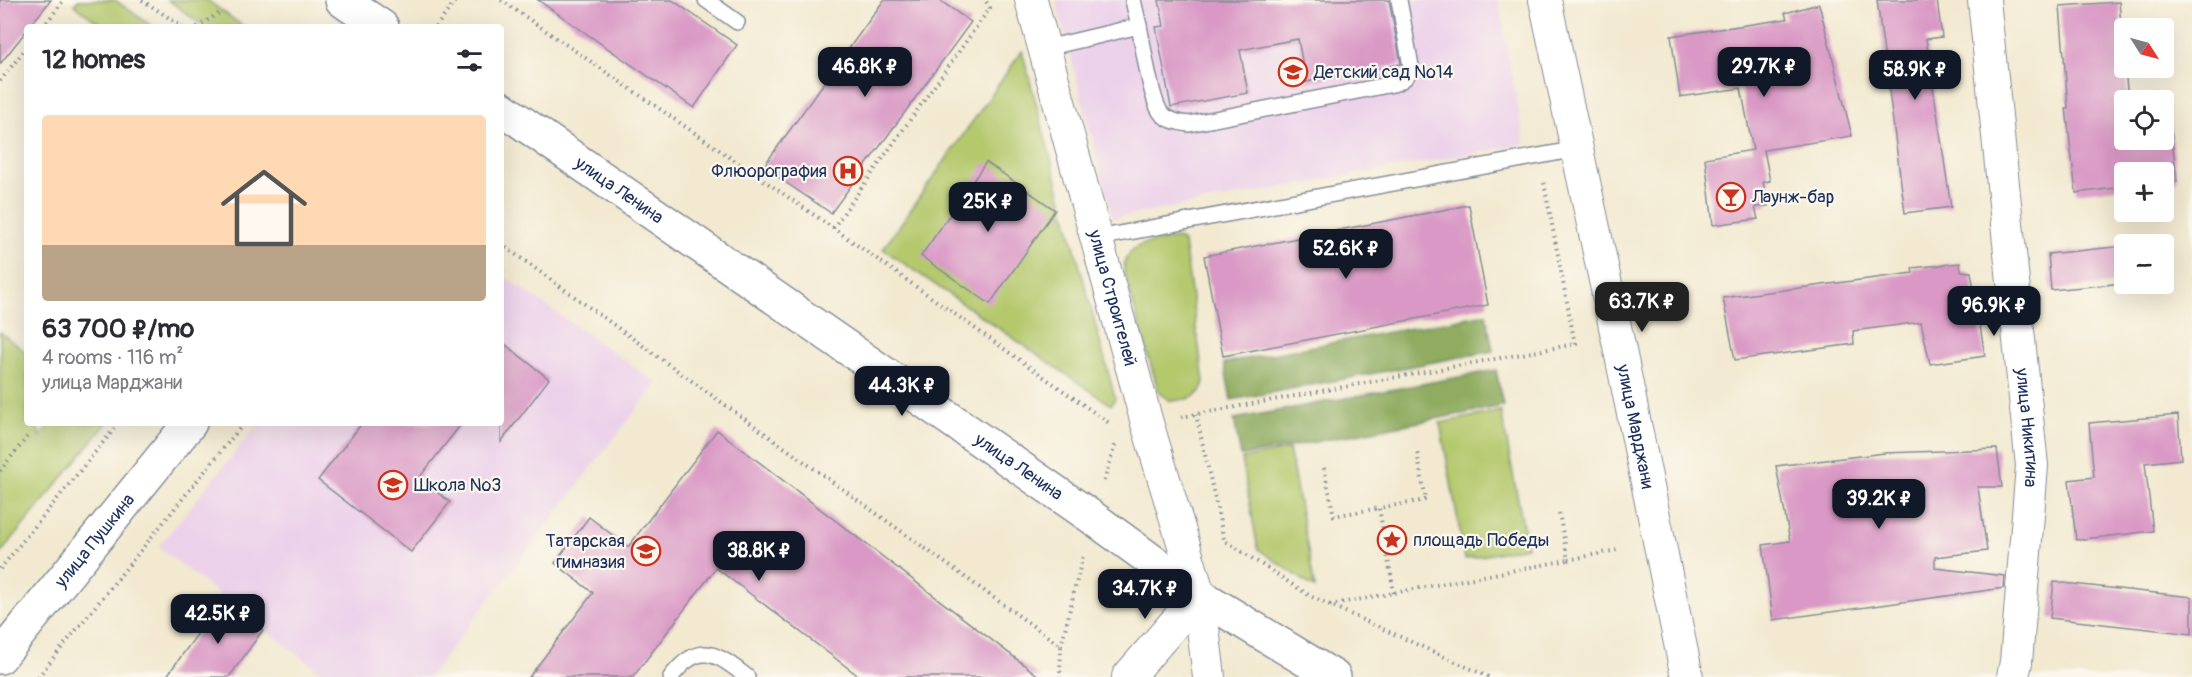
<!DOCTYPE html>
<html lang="en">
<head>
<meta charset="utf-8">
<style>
	:root { --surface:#fff; --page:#f2f2f3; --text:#2b2b33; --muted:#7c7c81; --line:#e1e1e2; --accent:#111827 }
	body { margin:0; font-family:Pangolin,sans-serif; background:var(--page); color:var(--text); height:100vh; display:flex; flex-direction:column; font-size:22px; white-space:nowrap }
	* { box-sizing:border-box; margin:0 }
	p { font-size:20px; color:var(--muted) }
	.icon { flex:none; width:33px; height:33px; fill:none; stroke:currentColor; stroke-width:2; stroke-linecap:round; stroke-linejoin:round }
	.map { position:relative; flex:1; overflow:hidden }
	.sheet { position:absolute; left:24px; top:24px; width:480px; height:402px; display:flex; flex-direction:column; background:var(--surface); border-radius:6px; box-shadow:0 6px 24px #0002 }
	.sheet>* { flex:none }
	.needle { width:39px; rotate:126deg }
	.fabs { position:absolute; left:2114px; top:18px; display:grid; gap:12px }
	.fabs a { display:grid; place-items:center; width:60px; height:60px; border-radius:6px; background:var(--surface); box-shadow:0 6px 24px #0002; font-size:30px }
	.price { position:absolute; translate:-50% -51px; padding:0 14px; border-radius:12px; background:var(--accent); color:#fff; font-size:20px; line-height:39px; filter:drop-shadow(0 2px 3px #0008) }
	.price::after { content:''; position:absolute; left:50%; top:36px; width:18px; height:14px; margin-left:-9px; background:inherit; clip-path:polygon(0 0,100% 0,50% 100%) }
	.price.active { background:#222; color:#fff }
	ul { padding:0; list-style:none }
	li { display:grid; align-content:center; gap:12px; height:318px; padding:0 18px }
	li+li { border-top:2px solid var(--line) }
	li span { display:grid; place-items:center; height:186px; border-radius:6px; color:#555 }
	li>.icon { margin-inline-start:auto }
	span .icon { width:108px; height:108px; fill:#fffc; stroke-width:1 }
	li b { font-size:26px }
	h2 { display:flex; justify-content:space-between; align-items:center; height:72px; padding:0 18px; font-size:26px }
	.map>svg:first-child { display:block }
	.built { fill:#ecd1ea }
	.green { fill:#b4c86c; stroke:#687c65; stroke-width:1.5 }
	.forest { fill:#8fac60; stroke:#556e5f; stroke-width:1.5 }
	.building { fill:#d998c5 }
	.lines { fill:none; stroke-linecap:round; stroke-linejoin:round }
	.service-casing { stroke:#868c97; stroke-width:18 }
	.minor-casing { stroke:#868c97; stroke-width:34 }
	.secondary-casing { stroke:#868c97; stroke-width:36 }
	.path { stroke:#868c97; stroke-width:4; stroke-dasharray:1.5 4.5; stroke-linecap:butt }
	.service { stroke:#fff; stroke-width:15 }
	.minor { stroke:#fff; stroke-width:32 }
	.secondary { stroke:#fff; stroke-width:33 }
	.labels { text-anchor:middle; stroke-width:4.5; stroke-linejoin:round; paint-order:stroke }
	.poi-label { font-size:18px; fill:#1b2f5e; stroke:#fbf7ec; text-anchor:start }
	.street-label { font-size:18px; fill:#1b2f5e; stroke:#fbf7ec }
</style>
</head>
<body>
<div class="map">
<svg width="2192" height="677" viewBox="0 0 2192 677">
	<rect width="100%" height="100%" fill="#fbf7ec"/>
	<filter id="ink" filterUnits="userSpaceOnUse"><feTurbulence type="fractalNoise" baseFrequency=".0167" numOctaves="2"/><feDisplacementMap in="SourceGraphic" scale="12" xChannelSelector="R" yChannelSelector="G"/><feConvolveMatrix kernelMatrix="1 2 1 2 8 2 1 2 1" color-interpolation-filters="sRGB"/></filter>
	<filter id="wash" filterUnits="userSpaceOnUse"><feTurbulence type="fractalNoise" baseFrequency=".008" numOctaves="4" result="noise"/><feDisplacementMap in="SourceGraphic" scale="24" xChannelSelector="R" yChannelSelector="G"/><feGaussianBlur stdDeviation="1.35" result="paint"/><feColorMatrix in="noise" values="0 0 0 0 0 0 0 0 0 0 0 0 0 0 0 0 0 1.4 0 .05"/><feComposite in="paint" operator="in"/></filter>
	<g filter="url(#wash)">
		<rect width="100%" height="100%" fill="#f2e9d0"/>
		<g class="built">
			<polygon points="1056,0 1498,0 1525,144 1113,218"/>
			<polygon points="501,274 657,383 429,677 327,677 158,547 259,423 501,423"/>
		</g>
		<g class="green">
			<polygon points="78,0 115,0 153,27 104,27 74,5"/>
			<polygon points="168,0 207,0 244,27 205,27"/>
			<polygon points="1022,51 1115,398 1111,405 883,249"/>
			<path d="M1177,238L1184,243L1204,382C1199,400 1188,399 1171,401L1159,393L1124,272C1123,241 1154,242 1177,238Z"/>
			<polygon points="0,332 27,353 27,423 38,423 39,438 52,423 107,423 0,554"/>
			<polygon points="1501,411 1527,547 1465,559 1440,423"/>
			<polygon points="1289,449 1315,588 1258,549 1242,459"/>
		</g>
		<g class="forest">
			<polygon points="1486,314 1493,351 1231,400 1224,363"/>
			<polygon points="1496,370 1503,406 1241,456 1234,419"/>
		</g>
		<g id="blocks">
			<g class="building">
				<polygon points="0,0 51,0 29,27 27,27 27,30 0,64"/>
				<polygon points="538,0 672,0 737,45 694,108"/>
				<polygon points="884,0 939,0 971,22 831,213 763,167"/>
				<polygon points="1159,0 1389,0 1401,64 1306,82 1298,39 1240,50 1248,93 1171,107 1156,27 1164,26"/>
				<polygon points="1877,0 1937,0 1942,37 1926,39 1951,207 1905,213"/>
				<polygon points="2119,2 2128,100 2124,100 2124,140 2163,140 2163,100 2130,100 2167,96 2177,181 2163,182 2163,172 2124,172 2124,187 2076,193 2066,108 2068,108 2060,6"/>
				<polygon points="1819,4 1852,136 1764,150 1770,181 1763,182 1768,206 1755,207 1758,219 1713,225 1705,158 1753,150 1741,88 1680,97 1671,36 1787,19 1785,13"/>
				<polygon points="986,162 1055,210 990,304 921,256"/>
				<polygon points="1469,205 1488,305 1223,356 1204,256"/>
				<polygon points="2124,246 2124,283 2051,290 2048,254"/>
				<polygon points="1960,263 1961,271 1971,272 1985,356 1930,364 1921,322 1853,331 1854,344 1735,360 1723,298 1913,273 1912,268"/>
				<polygon points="501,341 549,379 501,442"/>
				<polygon points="2178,415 2181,459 2145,463 2153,531 2076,540 2069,480 2094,477 2089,423"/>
				<polygon points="362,423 462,423 419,478 450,502 411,552 318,480"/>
				<polygon points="717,430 1040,677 860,677 716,568 633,677 529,677 593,593 555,563 589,517 628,547"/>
				<polygon points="1997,449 2002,487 1978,487 1987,551 1935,557 1935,568 2005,576 2004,588 1773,620 1763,545 1790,541 1776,466 1885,453"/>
				<polygon points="2054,582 2192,597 2192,634 2050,618"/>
				<polygon points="223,599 263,630 229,677 166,677"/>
			</g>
		</g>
	</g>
	<g filter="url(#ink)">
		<use href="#blocks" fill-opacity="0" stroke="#868c97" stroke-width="1.5"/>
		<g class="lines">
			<g class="service-casing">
				<g id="service">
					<polyline points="706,0 737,22"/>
					<path d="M1139,26C1143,44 1151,103 1162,114C1169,121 1180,123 1189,124L1393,84C1404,80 1408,77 1411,66L1399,0"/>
					<polyline points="1046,48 1139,26 1133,0"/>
					<polyline points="1097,238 1577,149"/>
					<path d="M671,677C699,640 716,653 747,677"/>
				</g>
			</g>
			<g class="minor-casing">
				<g id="minor">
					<path id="s1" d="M1031,0L1147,423L1199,595L1209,677"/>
					<path id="s2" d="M1545,0L1617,336L1687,677"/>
					<path id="s3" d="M1984,0L2032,466L2016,662L2013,677"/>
					<polyline points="1128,677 1199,595"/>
				</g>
			</g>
			<g class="secondary-casing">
				<g id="secondary">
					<polyline points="342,0 382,27"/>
					<path id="s4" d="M501,108L1093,518L1199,595L1334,677"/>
					<path id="s5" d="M0,657L190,423"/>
				</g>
			</g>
			<g class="path">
				<polyline points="142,0 183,27"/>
				<polyline points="501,0 833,228 1109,423"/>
				<polyline points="43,27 64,0"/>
				<polyline points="197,27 221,12"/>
				<polyline points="436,27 456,0"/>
				<polyline points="0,81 27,47"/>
				<polyline points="1544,183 1575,344"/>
				<polyline points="833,228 990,8 985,0"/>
				<polyline points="501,244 1061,646 1060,677"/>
				<polyline points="1196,414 1224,540 1310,596 1489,677"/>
				<polyline points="1181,417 1581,343"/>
				<polyline points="1324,468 1334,516 1379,508"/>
				<polyline points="0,471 27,437"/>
				<polyline points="1104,481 1115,445"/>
				<polyline points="1559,513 1568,560 1617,550"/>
				<polyline points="0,569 119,423"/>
				<polyline points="1394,593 1379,508 1426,500 1417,452"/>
				<polyline points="1330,605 1568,560"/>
				<polyline points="1061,646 1083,555"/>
				<polyline points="38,677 244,423"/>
			</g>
			<use href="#service" class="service"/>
			<use href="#minor" class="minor"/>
			<use href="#secondary" class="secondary"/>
		</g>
	</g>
	<defs>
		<g id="school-ring" transform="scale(1.5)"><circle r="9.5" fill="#fbf7ec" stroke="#c8321e" stroke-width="1.5"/><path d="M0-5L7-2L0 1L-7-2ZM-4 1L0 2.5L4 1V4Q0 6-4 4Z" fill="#c8321e"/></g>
		<g id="hospital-ring" transform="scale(1.5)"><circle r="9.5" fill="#fbf7ec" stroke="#c8321e" stroke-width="1.5"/><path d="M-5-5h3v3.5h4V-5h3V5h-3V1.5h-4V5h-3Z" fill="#c8321e"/></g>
		<g id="bar-ring" transform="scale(1.5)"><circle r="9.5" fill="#fbf7ec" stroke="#c8321e" stroke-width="1.5"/><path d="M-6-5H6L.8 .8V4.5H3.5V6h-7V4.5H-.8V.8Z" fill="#c8321e"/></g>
		<g id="sight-ring" transform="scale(1.5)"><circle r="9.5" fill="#fbf7ec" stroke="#c8321e" stroke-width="1.5"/><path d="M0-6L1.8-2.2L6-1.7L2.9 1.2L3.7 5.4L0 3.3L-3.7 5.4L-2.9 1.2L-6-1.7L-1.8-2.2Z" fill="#c8321e"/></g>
	</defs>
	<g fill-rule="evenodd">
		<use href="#school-ring" x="1293" y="72"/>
		<use href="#hospital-ring" x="848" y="171"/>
		<use href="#bar-ring" x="1731" y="197"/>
		<use href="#school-ring" x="393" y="485"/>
		<use href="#sight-ring" x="1392" y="540"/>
		<use href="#school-ring" x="646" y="551"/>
	</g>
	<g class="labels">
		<g class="poi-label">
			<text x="1314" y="78">Детский сад №14</text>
			<text x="827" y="177" text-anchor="end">Флюорография</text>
			<text x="1752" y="203">Лаунж-бар</text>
			<text x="414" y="491">Школа №3</text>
			<text x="1413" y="546">площадь Победы</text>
			<text x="625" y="547" text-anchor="end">Татарская<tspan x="625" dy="21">гимназия</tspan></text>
		</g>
		<g class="street-label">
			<text dy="6" stroke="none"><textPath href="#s4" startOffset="144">улица Ленина</textPath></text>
			<text dy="6" stroke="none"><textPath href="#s1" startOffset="309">улица Строителей</textPath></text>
			<text dy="6" stroke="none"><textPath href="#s2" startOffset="436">улица Марджани</textPath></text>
			<text dy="6" stroke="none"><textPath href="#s3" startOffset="430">улица Никитина</textPath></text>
			<text dy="6" stroke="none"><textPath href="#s4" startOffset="630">улица Ленина</textPath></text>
			<text dy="6" stroke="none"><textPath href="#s5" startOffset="150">улица Пушкина</textPath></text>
		</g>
	</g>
</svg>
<div class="fabs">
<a><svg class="needle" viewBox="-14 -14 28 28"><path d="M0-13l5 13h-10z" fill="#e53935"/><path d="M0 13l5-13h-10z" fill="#7c7c81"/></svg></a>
<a><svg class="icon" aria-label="locate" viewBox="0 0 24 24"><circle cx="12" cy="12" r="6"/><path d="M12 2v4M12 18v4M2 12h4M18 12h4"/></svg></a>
<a>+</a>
<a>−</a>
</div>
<b class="price" style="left:865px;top:98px">46.8K ₽</b>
<b class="price" style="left:1764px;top:98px">29.7K ₽</b>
<b class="price" style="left:1915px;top:101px">58.9K ₽</b>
<b class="price" style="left:988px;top:233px">25K ₽</b>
<b class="price" style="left:1346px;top:280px">52.6K ₽</b>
<b class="price active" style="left:1642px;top:333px">63.7K ₽</b>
<b class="price" style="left:1994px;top:337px">96.9K ₽</b>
<b class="price" style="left:902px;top:417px">44.3K ₽</b>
<b class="price" style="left:1879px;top:530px">39.2K ₽</b>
<b class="price" style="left:759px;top:582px">38.8K ₽</b>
<b class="price" style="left:1145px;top:620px">34.7K ₽</b>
<b class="price" style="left:218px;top:645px">42.5K ₽</b>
<section class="sheet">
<h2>12 homes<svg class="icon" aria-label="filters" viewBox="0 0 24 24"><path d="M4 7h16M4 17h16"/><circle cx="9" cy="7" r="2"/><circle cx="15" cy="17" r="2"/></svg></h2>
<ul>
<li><span style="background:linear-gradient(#ffd9b3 70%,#b9a48a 0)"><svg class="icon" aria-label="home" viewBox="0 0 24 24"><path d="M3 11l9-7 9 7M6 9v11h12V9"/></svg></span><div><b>63 700 ₽/mo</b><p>4 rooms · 116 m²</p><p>улица Марджани</p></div></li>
</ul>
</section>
</div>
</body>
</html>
